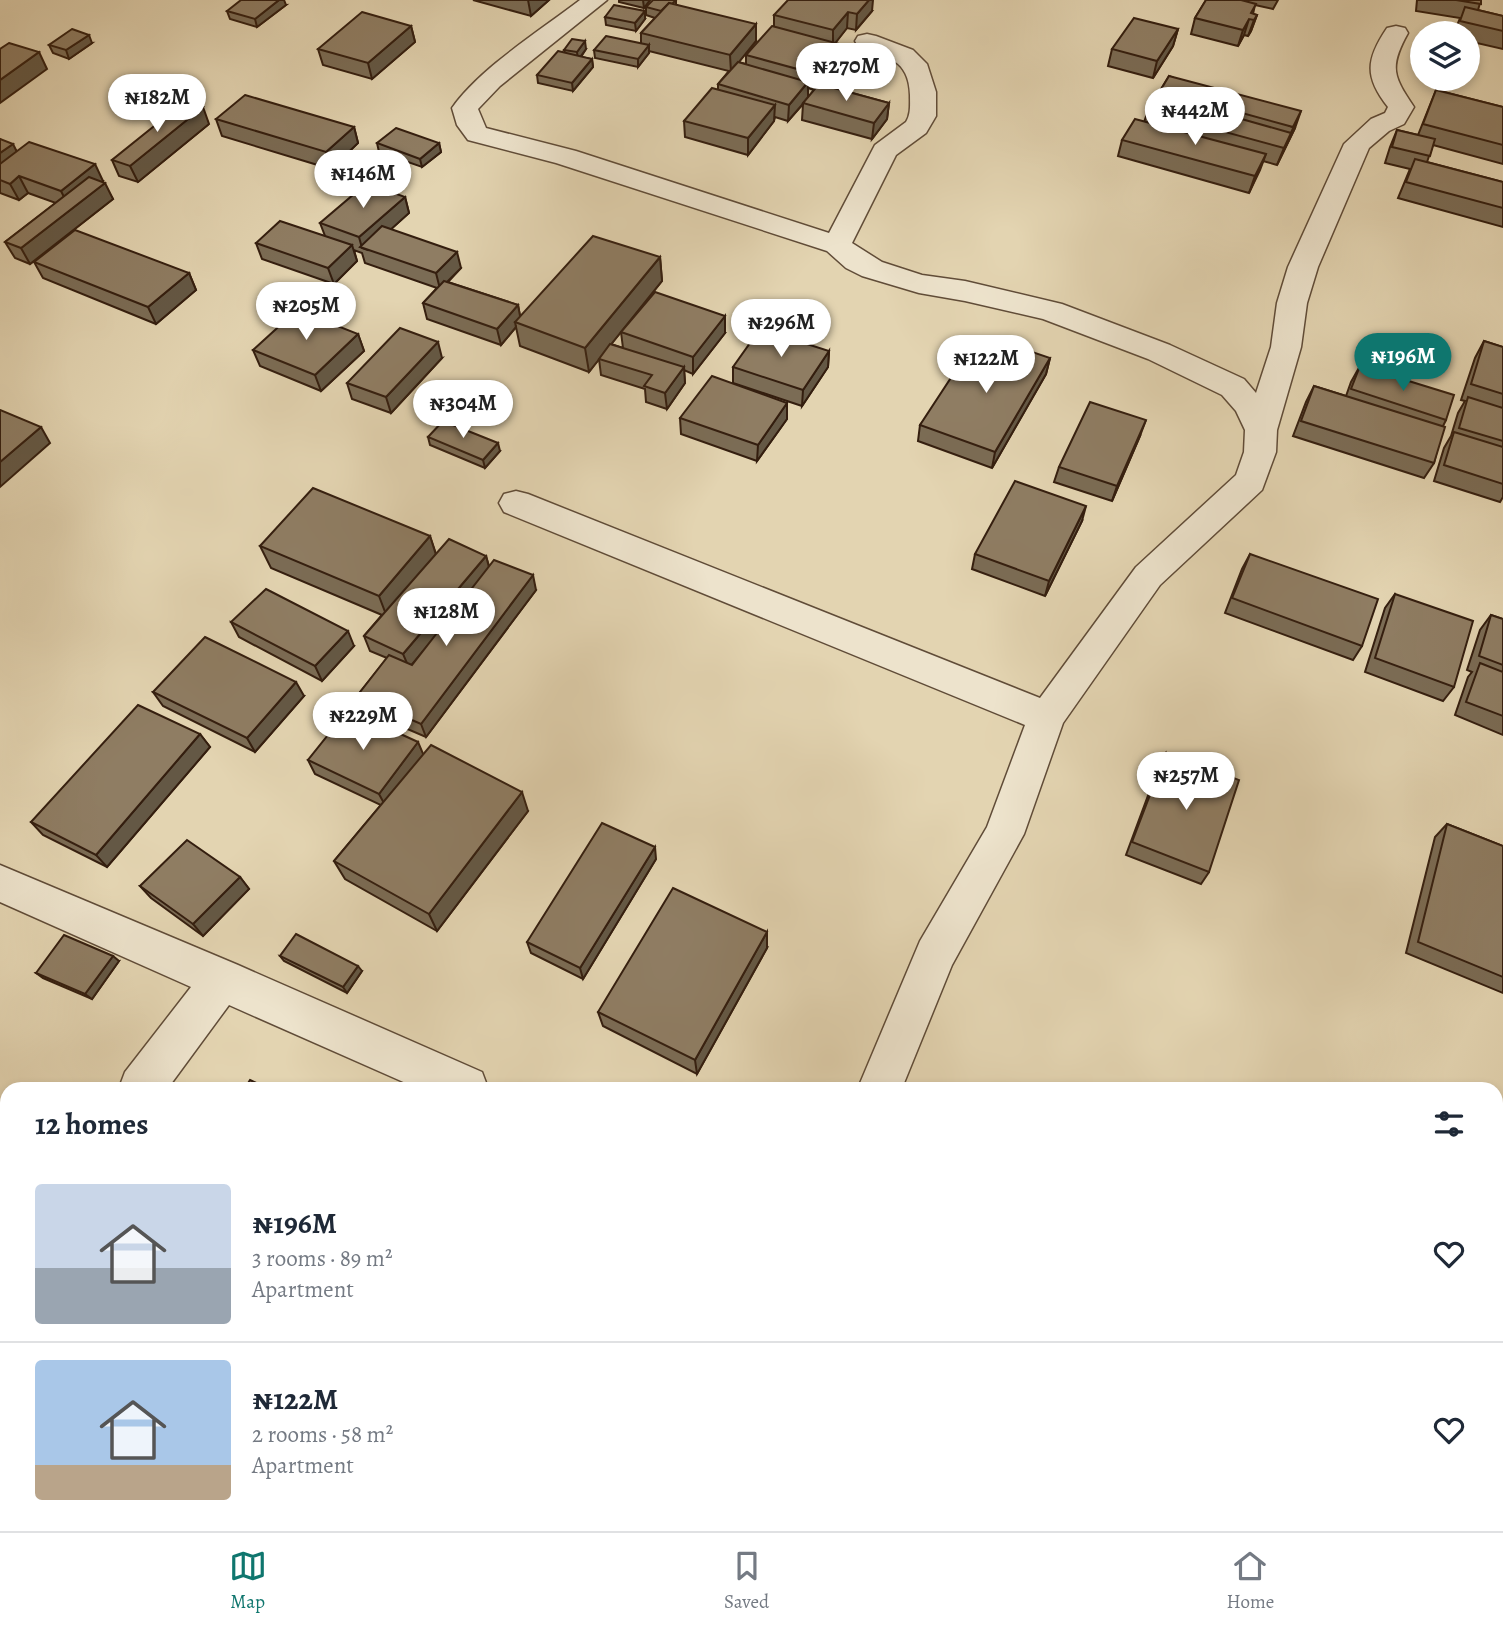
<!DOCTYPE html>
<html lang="en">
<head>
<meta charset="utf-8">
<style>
	:root { --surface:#fff; --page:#f6f6f7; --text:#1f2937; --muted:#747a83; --line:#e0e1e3; --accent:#0f766e }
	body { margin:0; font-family:Alegreya,serif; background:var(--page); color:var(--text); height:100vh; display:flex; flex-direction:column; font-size:26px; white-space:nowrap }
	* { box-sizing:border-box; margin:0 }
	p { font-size:23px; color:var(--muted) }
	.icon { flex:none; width:38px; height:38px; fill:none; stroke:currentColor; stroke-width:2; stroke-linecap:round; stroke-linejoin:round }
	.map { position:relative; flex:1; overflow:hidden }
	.side { position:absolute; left:0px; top:1082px; width:1503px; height:450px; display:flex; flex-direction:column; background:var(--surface); border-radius:21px 21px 0 0; box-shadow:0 4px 10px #0003 }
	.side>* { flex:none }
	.fabs { position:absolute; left:1410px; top:21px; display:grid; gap:14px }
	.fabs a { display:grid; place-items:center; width:70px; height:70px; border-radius:50%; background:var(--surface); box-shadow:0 4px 10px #0003; font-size:35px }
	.price { position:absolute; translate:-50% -60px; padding:0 16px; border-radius:24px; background:#fff; color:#222; font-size:23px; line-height:46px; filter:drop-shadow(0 2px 4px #0008) }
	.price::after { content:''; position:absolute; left:50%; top:42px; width:21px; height:16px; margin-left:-10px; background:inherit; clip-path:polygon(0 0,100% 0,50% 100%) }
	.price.on { background:var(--accent); color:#fff }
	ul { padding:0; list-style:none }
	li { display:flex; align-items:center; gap:21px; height:175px; padding:0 35px }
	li+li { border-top:2px solid var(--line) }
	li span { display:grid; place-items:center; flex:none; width:196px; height:140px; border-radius:7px; color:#555 }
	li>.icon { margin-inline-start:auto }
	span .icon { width:84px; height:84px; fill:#fffc; stroke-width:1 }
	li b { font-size:30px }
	h2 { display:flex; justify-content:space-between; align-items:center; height:84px; padding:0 35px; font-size:30px }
	.tabs { display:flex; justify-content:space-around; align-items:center; height:98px; border-top:2px solid var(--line); background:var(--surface); font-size:19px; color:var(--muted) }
	.tabs a { display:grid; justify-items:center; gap:4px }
	.tabs .on { color:var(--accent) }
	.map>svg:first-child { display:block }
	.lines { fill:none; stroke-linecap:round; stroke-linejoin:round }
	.street-casing { stroke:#604c38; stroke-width:3 }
	.street { fill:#ede3cc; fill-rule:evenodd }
	.wall { fill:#7b6c55; stroke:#341e0f; stroke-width:2; fill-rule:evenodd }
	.shaded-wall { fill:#645845; stroke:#341e0f; stroke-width:2 }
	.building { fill:#8f7d63; stroke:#341e0f; stroke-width:2 }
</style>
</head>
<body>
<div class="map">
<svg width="1503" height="1531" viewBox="0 0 1503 1531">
	<rect width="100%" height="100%" fill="#e3d4b1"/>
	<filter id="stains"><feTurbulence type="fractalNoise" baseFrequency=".00286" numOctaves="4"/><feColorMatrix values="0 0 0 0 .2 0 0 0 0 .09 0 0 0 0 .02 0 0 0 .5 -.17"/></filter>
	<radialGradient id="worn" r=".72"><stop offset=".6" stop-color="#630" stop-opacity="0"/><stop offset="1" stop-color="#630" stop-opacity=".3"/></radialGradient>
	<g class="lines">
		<g class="street-casing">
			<g id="street">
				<path d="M580,0H607L500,86L478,109L486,128L576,151L829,233L875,145L906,122C911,114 910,105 910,95C909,59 887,57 858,46L855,41L858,36L867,34L876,36L913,50L927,64L936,92V116L926,133L896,155L852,243L882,262L922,275L965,281L1062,304L1170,345L1244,379L1256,393L1271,347L1277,303L1288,267L1344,144L1371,119L1385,113L1388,107C1364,77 1366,59 1387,28L1396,26L1405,28L1408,33C1389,67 1393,76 1414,107L1404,124L1389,131L1369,148L1318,267L1307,303L1301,347L1277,430L1276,452L1262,490L1160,585L1063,723L1024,834L952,965L902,1088H858L920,941L987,827L1025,725L504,512L499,503L504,494L516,491L528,494L1040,698L1136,567L1236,475L1244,452L1245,430L1236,411L1222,395L1148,359L1043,319L965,301L919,293L862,276L846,268L827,251L556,163L468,140L457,125L452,108C480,68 541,30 580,0Z"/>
				<polygon points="0,865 238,965 482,1072 488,1088 417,1088 229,1005 168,1088 119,1088 125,1072 191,987 0,902"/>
				<polygon points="7,1244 7,1299 0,1302 0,1247"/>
				<polygon points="710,1524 762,1524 762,1531 708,1531"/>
			</g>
		</g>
		<use href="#street" class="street"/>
	</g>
	<g class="wall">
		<polygon points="473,0 549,0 531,16"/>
		<polygon points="619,0 650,0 644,8 619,2"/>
		<path d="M676,0V5L756,41L738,62L746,64V55L774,27V15L872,11L856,30L847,28L835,43L846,63L827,86L889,103L887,119L872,139L802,120L803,104L788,121L775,117L774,121L748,155L685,137L684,121L718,89V84L729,71L649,51V53L638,67L595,58L594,50L641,44V33L655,18L646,15V7ZM808,88L814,90L808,98Z"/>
		<polygon points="1206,0 1278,0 1273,9 1255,5 1253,14 1257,15 1251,31 1248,36 1244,35 1238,46 1191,34 1195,18"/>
		<polygon points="1417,0 1481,0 1478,10 1503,16 1503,49 1468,41 1468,33 1454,33 1460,18 1416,11"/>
		<polygon points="286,5 257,27 230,19 227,11"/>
		<polygon points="605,17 645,19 636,31 606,25"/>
		<polygon points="411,26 415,42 372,79 323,65 318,49"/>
		<polygon points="1178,29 1173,46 1153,78 1108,66 1112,49"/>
		<polygon points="92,43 69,59 53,53 49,45"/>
		<polygon points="586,49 581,57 592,59 593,67 573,91 538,83 537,75 565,53 564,50"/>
		<polygon points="1169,76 1295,128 1277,165 1263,161 1249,193 1118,156 1122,140 1144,122 1148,111"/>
		<polygon points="1436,90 1503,107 1503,164 1433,145 1427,162 1503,182 1503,227 1398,198 1410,169 1385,163 1390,147 1397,130 1418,135"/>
		<polygon points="216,119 354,127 358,143 331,169 222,136"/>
		<polygon points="209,124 138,182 119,176 112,160"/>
		<polygon points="0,139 17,151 103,181 102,182 113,199 30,264 15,258 5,242 56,203 28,193 19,200 0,193"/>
		<polygon points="377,143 439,143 441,152 422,167 379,152"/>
		<polygon points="405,197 409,213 391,229 461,268 448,282 518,305 520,316 660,257 662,281 611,344 623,348 621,332 725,333 693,374 684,370 685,383 667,409 646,402 645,389 601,375 599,359 604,352 589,372 520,346 516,327 501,345 427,319 423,303 437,288 365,263 362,253 354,250 357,261 334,284 262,259 256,243 325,236 320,223"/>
		<polygon points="34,262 189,273 196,290 156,324 43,278"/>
		<polygon points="358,334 364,351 321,391 260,366 253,350"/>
		<polygon points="1484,341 1503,347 1503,497 1500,502 1434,481 1444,448 1451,436 1458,413 1465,401 1461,400 1475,358"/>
		<polygon points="829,351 828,367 802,406 733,383 733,367"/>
		<polygon points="442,358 391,413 352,399 347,383"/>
		<polygon points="1050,358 1046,374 992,468 918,441 920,425 970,367"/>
		<polygon points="1360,366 1446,420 1443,426 1434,463 1424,478 1293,436 1306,402 1314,386 1346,396 1351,382"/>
		<polygon points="787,403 787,419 757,461 681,434 680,418"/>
		<polygon points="1140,436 1112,501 1054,482 1059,467"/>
		<polygon points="428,437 500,451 485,468 430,445"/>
		<polygon points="1082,521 1045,596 972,569 975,554"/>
		<polygon points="430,536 436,554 486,556 489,566 536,590 426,737 363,710 357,696 387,658 370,651 364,636 382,615 271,568 260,546"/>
		<polygon points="1250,554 1362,646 1353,660 1225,613 1242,569"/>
		<polygon points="1395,594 1454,687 1443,701 1365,672 1385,608"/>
		<polygon points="1491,615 1503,619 1503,735 1455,715 1468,677 1472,672 1467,670 1480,630"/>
		<polygon points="231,622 354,646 322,681 239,637"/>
		<polygon points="153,692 304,696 255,752 163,706"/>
		<polygon points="200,734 210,747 107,867 43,835 31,822"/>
		<polygon points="1166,753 1209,872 1201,884 1126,855 1159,766"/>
		<polygon points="423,755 528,811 437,931 345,879 334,861 381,805 315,774 308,760"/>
		<polygon points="1447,824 1503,846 1503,993 1406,953 1435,837"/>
		<polygon points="656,859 583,979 531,953 527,942"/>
		<polygon points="240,877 249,889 203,936 151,898 140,886"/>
		<polygon points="767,948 697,1074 603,1026 598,1012"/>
		<polygon points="280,956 362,971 347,993 284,961"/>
		<polygon points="119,961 92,999 43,978 36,973"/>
		<polygon points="1503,1173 1503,1244 1496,1241 1496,1186 1498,1176"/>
		<polygon points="1496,1251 1503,1254 1503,1337 1496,1335"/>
		<polygon points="1496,1355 1503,1358 1503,1498 1496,1495"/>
		<polygon points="924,1524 1089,1524 1103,1531 922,1531"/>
		<polygon points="1313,1524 1475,1524 1479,1531 1327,1531"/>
	</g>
	<g class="shaded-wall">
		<polygon points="279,0 284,0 286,5 257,27 255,19"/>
		<polygon points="528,0 549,0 531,16"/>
		<polygon points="643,0 650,0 644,8"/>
		<polygon points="869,0 873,0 872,11 856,30 857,14"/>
		<polygon points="645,11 645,19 636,31 635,23"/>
		<polygon points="848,12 847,28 833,46 833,30"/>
		<polygon points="1257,15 1251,31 1248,36 1254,20"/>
		<polygon points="1249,19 1244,35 1238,46 1243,30"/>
		<polygon points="756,24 756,41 731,72 730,55"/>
		<polygon points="411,26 415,42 372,79 368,63"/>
		<polygon points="1178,29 1173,46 1153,78 1157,61"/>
		<polygon points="89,35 92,43 69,59 66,50"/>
		<polygon points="585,41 586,49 578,60 577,52"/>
		<polygon points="649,45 649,53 638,67 638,59"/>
		<polygon points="847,46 846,63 822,92 823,76"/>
		<polygon points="39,52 47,69 0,103 0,80"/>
		<polygon points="592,59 593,67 573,91 572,83"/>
		<polygon points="808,82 808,98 788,121 789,105"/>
		<polygon points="889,103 887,119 872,139 874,123"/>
		<polygon points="775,105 774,121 748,155 748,138"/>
		<polygon points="203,107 209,124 138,182 130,166"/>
		<polygon points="1301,111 1295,128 1277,165 1284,148"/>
		<polygon points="354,127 358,143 331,169 326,152"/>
		<polygon points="439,143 441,152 422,167 420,159"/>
		<polygon points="13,144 21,160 0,176 0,153"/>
		<polygon points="1266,154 1260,170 1249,193 1255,176"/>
		<polygon points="95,164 103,181 69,207 61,191"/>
		<polygon points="19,176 28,193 19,200 10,184"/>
		<polygon points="105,183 113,199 30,264 21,248"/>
		<polygon points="405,197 409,213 368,250 362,248 359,237"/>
		<polygon points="352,245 357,261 334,284 328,268"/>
		<polygon points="457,252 461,268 440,289 436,273"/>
		<polygon points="660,257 662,281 589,372 585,348"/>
		<polygon points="189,273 196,290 156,324 148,307"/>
		<polygon points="518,305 521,321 515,322 516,327 501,345 497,329"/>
		<polygon points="725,316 725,333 693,374 693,357"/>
		<polygon points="358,334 364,351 321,391 315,375"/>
		<polygon points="438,342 442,358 391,413 386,397"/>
		<polygon points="829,351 828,367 802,406 803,390"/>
		<polygon points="1050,358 1046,374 992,468 995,452"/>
		<polygon points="684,367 685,383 667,409 665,393"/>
		<polygon points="787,403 787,419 757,461 758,445"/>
		<polygon points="1146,420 1140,436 1112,501 1117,486"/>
		<polygon points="41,427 50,443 0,487 0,462"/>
		<polygon points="498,443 500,451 485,468 483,460"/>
		<polygon points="1086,506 1082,521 1045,596 1049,581"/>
		<polygon points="430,536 437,558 387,617 379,596"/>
		<polygon points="486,556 490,571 409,668 403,654"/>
		<polygon points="533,575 536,590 426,737 421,724"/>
		<polygon points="348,631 354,646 322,681 315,666"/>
		<polygon points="296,682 304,696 255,752 247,738"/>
		<polygon points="200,734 210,747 107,867 96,855"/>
		<polygon points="418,742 424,756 386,807 379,794"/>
		<polygon points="522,792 528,811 437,931 429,914"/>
		<polygon points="655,847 656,859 583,979 580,968"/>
		<polygon points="240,877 249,889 203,936 193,924"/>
		<polygon points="767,932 767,948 697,1074 695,1060"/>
		<polygon points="113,956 119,961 92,999 85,994"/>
		<polygon points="358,966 362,971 347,993 343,987"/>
		<polygon points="485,1524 492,1524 504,1531 497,1531"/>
		<polygon points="673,1524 676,1524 674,1531 671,1531"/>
	</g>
	<g class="building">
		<polygon points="241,0 279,0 255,19 227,11"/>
		<polygon points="653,0 676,0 672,4 669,3 661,11 646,7"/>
		<polygon points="788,0 869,0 857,14 848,12 833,30 774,15"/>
		<polygon points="1206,0 1241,0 1256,4 1251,13 1257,15 1254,20 1249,19 1243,30 1195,18"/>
		<polygon points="1456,0 1481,0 1481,4"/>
		<polygon points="669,3 756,24 730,55 641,33"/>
		<polygon points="614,5 645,11 635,23 605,17"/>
		<polygon points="1465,7 1503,16 1503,31 1460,21"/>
		<polygon points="362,12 411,26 368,63 318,49"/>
		<polygon points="1134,18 1178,29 1157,61 1112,49"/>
		<polygon points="772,26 847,46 823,76 746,55"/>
		<polygon points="72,29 89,35 66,50 49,45"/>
		<polygon points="606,36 649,45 638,59 594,50"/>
		<polygon points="572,39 585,41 577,52 564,50"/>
		<polygon points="9,43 39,52 0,80 0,49"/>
		<polygon points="558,51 592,59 572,83 537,75"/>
		<polygon points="738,62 808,82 789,105 718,84"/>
		<polygon points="1169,76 1301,111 1293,127 1202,102 1199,107 1291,133 1284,148 1148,111"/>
		<polygon points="819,84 889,103 874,123 803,103"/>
		<polygon points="712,88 775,105 748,138 684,121"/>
		<polygon points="1436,90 1503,107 1503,145 1423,124"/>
		<polygon points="245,95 354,127 326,152 216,119"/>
		<polygon points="184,102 203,107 130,166 112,160"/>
		<polygon points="1135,119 1266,154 1255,176 1122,140"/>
		<polygon points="396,128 439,143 420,159 377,143"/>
		<polygon points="1397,130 1435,139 1430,156 1392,147"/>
		<polygon points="0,139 13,144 0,153"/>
		<polygon points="29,142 95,164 61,191 19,176 10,184 0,180 0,164"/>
		<polygon points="1415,159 1503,182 1503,208 1406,182"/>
		<polygon points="89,177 105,183 21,248 5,242"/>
		<polygon points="367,183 405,197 359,237 320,223"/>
		<polygon points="280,221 352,245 328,268 256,243"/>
		<polygon points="382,226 457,252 436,273 360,247"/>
		<polygon points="75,230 189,273 148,307 34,262"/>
		<polygon points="593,236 660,257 585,348 515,322"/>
		<polygon points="444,281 518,305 497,329 423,303"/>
		<polygon points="655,292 725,316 693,357 621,332"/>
		<polygon points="297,310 358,334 315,375 253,350"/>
		<polygon points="400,328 438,342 386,397 347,383"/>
		<polygon points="760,329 829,351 803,390 733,367"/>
		<polygon points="988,337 1050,358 995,452 920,425 960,364 970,367"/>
		<polygon points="1484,341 1503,347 1503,394 1471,384"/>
		<polygon points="610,344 684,367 665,393 644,386 652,375 599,359"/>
		<polygon points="1360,366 1454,395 1446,420 1351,389"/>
		<polygon points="712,376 787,403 758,445 680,418"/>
		<polygon points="1314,386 1445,427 1434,463 1301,421"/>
		<polygon points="1468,397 1503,408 1503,441 1459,428"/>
		<polygon points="1090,402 1146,420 1117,486 1059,467"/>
		<polygon points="0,410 41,427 0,462"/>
		<polygon points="443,421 498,443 483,460 428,437"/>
		<polygon points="1454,432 1503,447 1503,484 1444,465"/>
		<polygon points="1015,481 1086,506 1049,581 975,554"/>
		<polygon points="313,488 430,536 379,596 260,546"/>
		<polygon points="449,539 486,556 403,654 364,636"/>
		<polygon points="1250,554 1378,599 1362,646 1232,598"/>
		<polygon points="494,560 533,575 421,724 357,696 389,655 412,665"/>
		<polygon points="266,589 348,631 315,666 231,622"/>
		<polygon points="1395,594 1473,621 1454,687 1375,658"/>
		<polygon points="1491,615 1503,619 1503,665 1479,656"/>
		<polygon points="205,637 296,682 247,738 153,692"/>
		<polygon points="1480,663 1503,672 1503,716 1466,702"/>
		<polygon points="138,705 200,734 96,855 31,822"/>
		<polygon points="348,710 418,742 379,794 308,760"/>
		<polygon points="431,745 522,792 429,914 334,861"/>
		<polygon points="1166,753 1239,780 1209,872 1132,842"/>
		<polygon points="602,823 655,847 580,968 527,942"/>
		<polygon points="1447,824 1503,846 1503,977 1418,942"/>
		<polygon points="187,840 240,877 193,924 140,886"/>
		<polygon points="673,888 767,932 695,1060 598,1012"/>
		<polygon points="296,934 358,966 343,987 280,956"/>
		<polygon points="64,935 113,956 85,994 36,973"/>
		<polygon points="250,1080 267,1088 245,1088"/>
		<polygon points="1496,1251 1503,1254 1503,1326 1496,1323"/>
		<polygon points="1496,1355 1503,1358 1503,1485 1496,1482"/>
		<polygon points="321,1524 485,1524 497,1531 332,1531"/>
		<polygon points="560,1524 673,1524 671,1531 572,1531"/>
		<polygon points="930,1524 1089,1524 1103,1531 928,1531"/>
		<polygon points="1328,1524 1475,1524 1479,1526 1479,1531 1342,1531"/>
	</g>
	<rect width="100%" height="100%" filter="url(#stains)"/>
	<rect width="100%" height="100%" fill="url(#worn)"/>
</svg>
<div class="fabs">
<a><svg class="icon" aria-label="layers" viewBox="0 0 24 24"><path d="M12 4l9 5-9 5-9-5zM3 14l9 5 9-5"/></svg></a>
</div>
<b class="price" style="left:846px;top:103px">₦270M</b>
<b class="price" style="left:157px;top:134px">₦182M</b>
<b class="price" style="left:1195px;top:147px">₦442M</b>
<b class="price" style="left:363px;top:210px">₦146M</b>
<b class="price" style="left:306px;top:342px">₦205M</b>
<b class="price" style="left:781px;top:359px">₦296M</b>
<b class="price on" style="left:1403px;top:393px">₦196M</b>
<b class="price" style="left:986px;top:395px">₦122M</b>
<b class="price" style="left:463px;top:440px">₦304M</b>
<b class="price" style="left:446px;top:648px">₦128M</b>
<b class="price" style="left:363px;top:752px">₦229M</b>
<b class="price" style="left:1186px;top:812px">₦257M</b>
<section class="side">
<h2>12 homes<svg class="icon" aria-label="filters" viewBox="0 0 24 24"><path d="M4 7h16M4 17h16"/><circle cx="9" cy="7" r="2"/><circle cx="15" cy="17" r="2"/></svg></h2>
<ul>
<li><span style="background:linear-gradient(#c9d6e8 60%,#9aa5b1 0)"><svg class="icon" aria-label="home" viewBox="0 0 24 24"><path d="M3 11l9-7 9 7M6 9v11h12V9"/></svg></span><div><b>₦196M</b><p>3 rooms · 89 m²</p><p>Apartment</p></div><svg class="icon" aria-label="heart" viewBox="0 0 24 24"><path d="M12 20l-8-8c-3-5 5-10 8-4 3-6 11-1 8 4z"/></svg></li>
<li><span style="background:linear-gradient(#a9c7e8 75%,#b9a48a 0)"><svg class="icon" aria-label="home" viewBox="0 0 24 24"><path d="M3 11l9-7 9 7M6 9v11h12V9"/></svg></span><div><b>₦122M</b><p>2 rooms · 58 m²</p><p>Apartment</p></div><svg class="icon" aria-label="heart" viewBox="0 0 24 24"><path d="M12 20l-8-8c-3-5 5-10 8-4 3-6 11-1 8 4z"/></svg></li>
</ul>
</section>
</div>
<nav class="tabs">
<a class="on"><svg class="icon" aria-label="map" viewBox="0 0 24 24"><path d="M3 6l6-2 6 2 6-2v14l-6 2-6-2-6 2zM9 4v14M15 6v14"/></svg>Map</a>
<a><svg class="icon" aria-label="saved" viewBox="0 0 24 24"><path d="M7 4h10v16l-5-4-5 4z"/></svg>Saved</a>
<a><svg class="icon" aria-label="home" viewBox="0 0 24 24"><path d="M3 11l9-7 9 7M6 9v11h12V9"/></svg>Home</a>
</nav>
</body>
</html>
